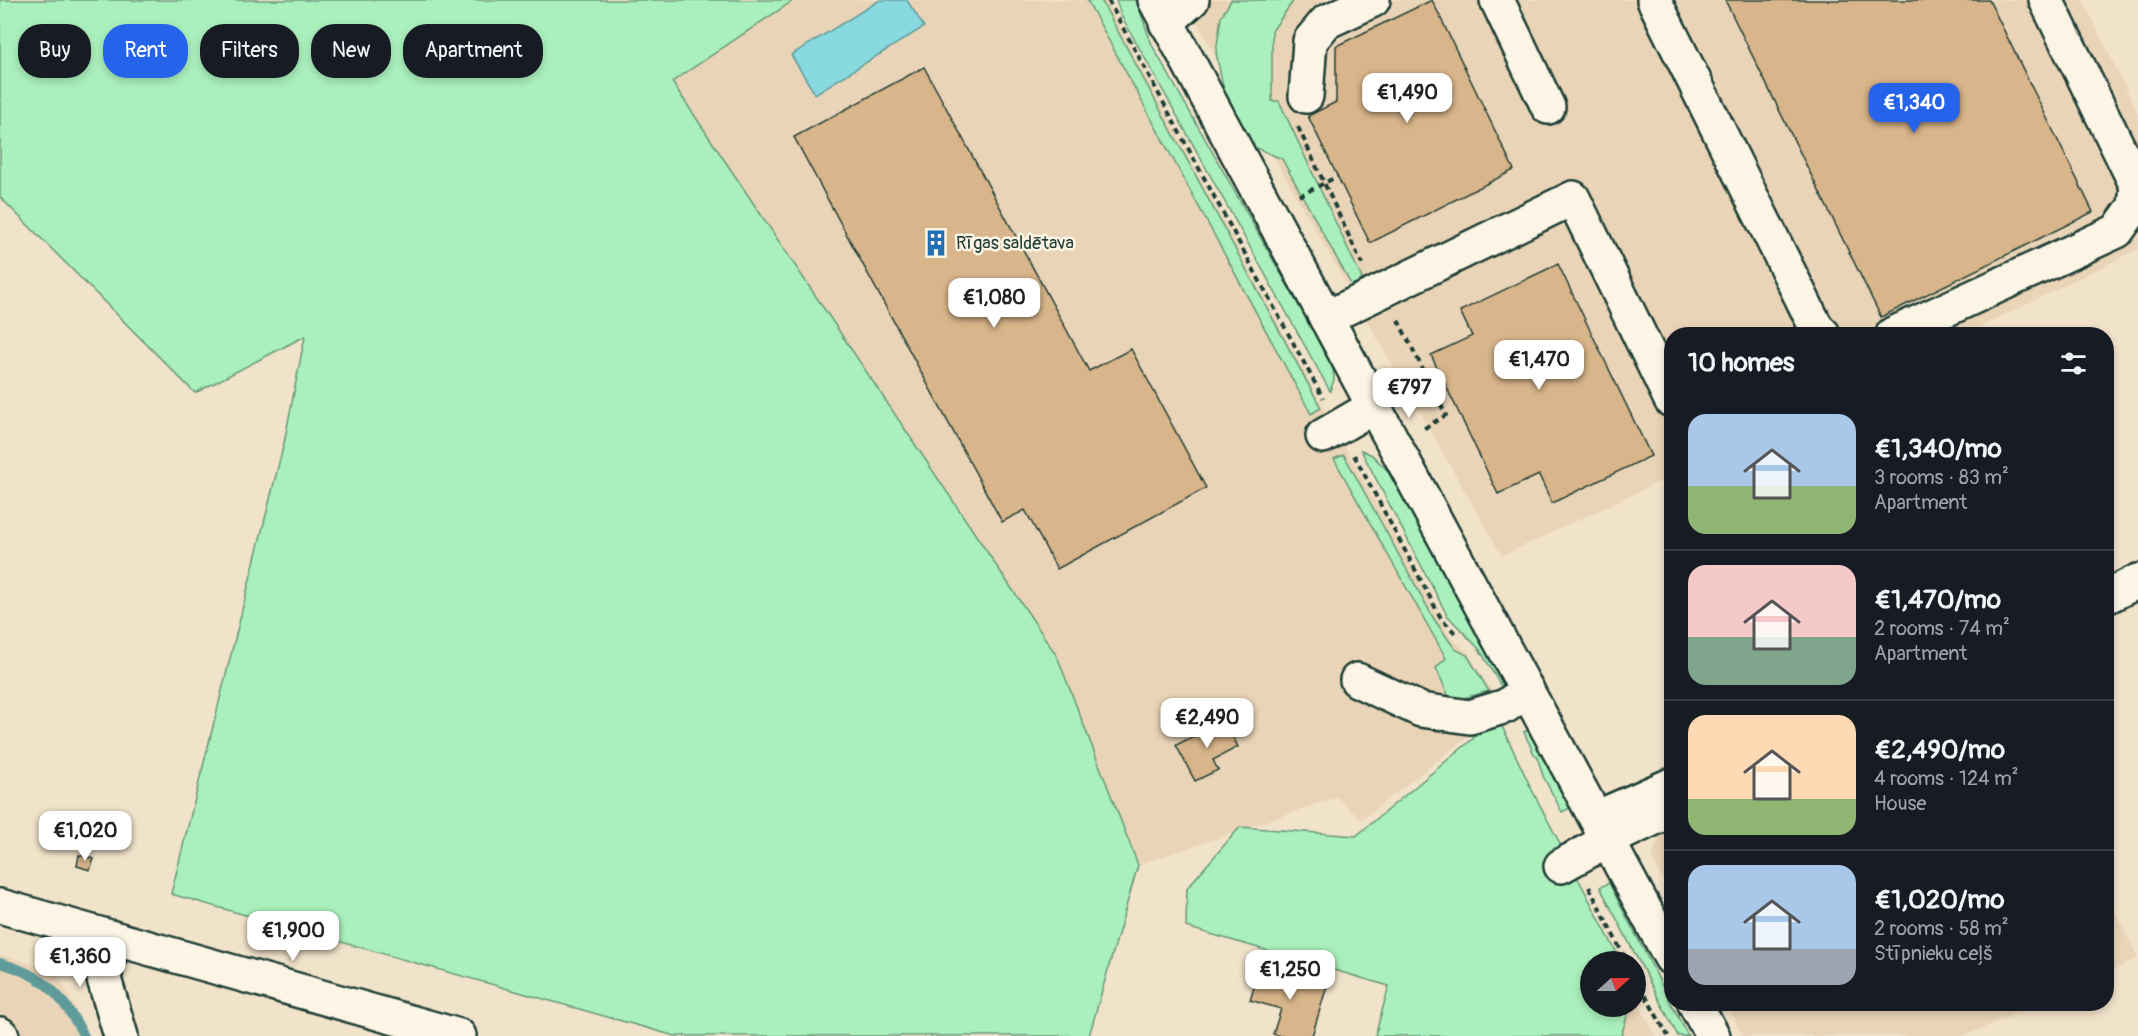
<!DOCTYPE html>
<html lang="en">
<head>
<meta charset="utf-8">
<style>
	:root { --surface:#171b24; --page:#20242c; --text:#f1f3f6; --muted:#9ea1a6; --line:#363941; --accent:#2563eb }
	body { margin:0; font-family:Pangolin,sans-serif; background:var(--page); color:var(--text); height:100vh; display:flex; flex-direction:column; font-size:22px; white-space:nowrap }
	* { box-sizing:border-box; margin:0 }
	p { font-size:20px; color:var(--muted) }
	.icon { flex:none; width:33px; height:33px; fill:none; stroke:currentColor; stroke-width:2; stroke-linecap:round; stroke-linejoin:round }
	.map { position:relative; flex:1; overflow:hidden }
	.sheet { position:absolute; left:1664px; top:327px; width:450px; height:684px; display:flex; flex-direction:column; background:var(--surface); border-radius:24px; box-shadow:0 3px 9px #0003 }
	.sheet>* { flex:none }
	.hud { position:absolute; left:18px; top:24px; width:570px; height:54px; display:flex; gap:12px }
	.needle { width:39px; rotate:69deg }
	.tools { position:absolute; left:1580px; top:951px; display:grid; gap:12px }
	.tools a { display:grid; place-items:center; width:66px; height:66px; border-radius:50%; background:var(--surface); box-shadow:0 3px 9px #0003; font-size:30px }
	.price { position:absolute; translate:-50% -51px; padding:0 14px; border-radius:12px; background:#fff; color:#222; font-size:20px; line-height:39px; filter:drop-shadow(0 2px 3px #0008) }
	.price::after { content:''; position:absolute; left:50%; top:36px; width:18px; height:14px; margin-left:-9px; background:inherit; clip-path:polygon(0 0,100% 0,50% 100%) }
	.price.active { background:var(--accent); color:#fff }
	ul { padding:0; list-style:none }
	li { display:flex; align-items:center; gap:18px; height:150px; padding:0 24px }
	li+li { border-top:2px solid var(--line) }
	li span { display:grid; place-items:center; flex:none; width:168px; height:120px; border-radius:18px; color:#555 }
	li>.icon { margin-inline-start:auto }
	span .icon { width:72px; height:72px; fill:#fffc; stroke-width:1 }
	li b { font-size:26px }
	h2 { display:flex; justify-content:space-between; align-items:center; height:72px; padding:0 24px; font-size:26px }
	.tag { padding:0 21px; border-radius:24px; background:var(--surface); box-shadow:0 3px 9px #0003; font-size:21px; line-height:54px }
	.tag.active { background:var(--accent); color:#fff }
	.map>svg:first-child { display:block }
	.built { fill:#ead4b7 }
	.green { fill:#aaf0bc; stroke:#649678; stroke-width:1.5 }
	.water { fill:#88d9e0; stroke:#5e9b9b; stroke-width:1.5 }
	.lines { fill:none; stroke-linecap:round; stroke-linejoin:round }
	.stream { stroke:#5e9b9b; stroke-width:10 }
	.building { fill:#d8b58a; stroke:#1f3d34; stroke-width:1.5 }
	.minor-casing { stroke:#1f3d34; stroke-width:38 }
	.major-casing { stroke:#1f3d34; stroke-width:38 }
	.path { stroke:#1f3d34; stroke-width:4; stroke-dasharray:6 4.5; stroke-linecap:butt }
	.minor { stroke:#fcf5e5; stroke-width:33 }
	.major { stroke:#fcf5e5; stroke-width:33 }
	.labels { text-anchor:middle; stroke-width:5; stroke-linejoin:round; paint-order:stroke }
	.poi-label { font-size:18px; fill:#1f3d34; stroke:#fcf5e5; text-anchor:start }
</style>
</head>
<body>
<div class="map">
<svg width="2138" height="1036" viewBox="0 0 2138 1036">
	<rect width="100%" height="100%" fill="#f1e2ca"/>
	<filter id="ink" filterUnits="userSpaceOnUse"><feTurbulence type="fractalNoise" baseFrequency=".0167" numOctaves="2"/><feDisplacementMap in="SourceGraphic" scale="12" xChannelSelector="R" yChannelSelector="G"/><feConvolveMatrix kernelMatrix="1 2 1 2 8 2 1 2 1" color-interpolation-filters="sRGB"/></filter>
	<g filter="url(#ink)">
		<g class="built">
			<polygon points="794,0 1105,0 1341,440 1451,638 1468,652 1493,694 1496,715 1361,820 1337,797 1138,865 1057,656 672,82"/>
			<polygon points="1184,0 2083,0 2138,114 2138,249 1966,334 1671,334 1671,476 1502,556"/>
			<polygon points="1671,818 1671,895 1652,858 1663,822"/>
			<polygon points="2106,891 2138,958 2106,973"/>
			<polygon points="0,955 56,971 89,1036 0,1036"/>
			<polygon points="1635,997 1656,1036 1621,1036 1630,1007 1635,1006"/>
			<polygon points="1727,1004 2037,1004 1965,1036 1743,1036"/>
		</g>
		<g class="green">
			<polygon points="0,0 794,0 672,82 1057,656 1138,865 1089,1036 675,1036 171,894 284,443 305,336 195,393 0,197"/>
			<polygon points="1087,0 1101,0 1321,408 1311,414"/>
			<polygon points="1116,0 1136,0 1152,45 1333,366 1334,380 1330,391 1121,15"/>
			<polygon points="1231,0 1294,0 1272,31 1272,101 1279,101 1364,283 1352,286 1282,159 1249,145 1226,100 1216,53 1221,17"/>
			<polygon points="1361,450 1372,455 1387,470 1507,685 1502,688 1480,650 1447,615"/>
			<polygon points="1344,455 1434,619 1455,649 1467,655 1489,691 1464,698 1449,697 1436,668 1446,658 1334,459"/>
			<polygon points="1498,718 1532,790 1621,961 1590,962 1590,1006 1630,1007 1621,1036 1375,1036 1389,986 1186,927 1187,888 1240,827 1356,836"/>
			<polygon points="1531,729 1570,808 1562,812 1543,776 1537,756 1534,754 1524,732"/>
			<polygon points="1609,883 1688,1036 1678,1036 1600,887"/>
		</g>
		<polygon class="water" points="880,0 907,0 924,27 815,94 791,55"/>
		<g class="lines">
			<path class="stream" d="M0,963C46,976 62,995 84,1036"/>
		</g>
		<g class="building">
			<polygon points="1432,0 1514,170 1370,243 1308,116 1336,102 1336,46"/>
			<polygon points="1725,0 1989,0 2093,212 1881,317"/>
			<polygon points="924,67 1089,371 1131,349 1206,488 1057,569 1025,510 1002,522 794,137"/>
			<polygon points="1558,264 1651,456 1552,503 1539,475 1498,494 1431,355 1472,336 1460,311"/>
			<polygon points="1225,720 1238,747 1213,760 1218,770 1195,781 1176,745"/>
			<polygon points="79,855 94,859 90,870 77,866"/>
			<polygon points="1261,966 1327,986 1312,1036 1280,1036 1273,1034 1281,1009 1250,1000"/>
		</g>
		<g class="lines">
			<g class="minor-casing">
				<g id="minor">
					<polyline points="1155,0 1671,958"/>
					<polyline points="1497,0 1548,107"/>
					<polyline points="1654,0 1816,327 1823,334"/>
					<polyline points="1166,23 1192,0"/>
					<polyline points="1306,96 1310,41 1326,22 1373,0"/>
					<polyline points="1326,318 1573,198 1671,400"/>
					<polyline points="1893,334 2117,231 2135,206 2137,186 2046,0"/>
					<polyline points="1323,436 1373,407"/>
					<polyline points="2106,597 2138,581"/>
					<polyline points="1357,680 1421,710 1470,717 1506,706 1527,690"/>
					<polyline points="1596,818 1671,785"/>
					<polyline points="1561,866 1608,840 1671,810"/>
					<polyline points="113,938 104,979 121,1036"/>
					<polyline points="1695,1004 1713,1036"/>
					<polyline points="0,1034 2,1036"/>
				</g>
			</g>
			<g class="major-casing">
				<polyline id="major" points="0,906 459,1036"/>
			</g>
			<g class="path">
				<polyline points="1108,0 1323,398"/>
				<polyline points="1298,127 1362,264"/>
				<polyline points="1299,196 1338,176"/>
				<polyline points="1398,320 1446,415 1423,429"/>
				<polyline points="1354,455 1441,618 1457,635"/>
				<polyline points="1589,887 1627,962"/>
				<polyline points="1635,977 1668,1036"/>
			</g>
			<use href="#minor" class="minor"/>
			<use href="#major" class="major"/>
		</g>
	</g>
	<defs>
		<g id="building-bare" transform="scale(2.07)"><path d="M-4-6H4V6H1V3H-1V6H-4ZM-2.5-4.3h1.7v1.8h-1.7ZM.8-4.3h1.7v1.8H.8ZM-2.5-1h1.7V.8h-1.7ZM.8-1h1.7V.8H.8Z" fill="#1f6fb2" stroke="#fcf5e5" stroke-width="2.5" paint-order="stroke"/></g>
	</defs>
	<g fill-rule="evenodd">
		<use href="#building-bare" x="936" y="243"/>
	</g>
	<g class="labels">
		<g class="poi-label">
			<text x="956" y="249">Rīgas saldētava</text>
		</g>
	</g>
</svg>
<div class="tools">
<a><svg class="needle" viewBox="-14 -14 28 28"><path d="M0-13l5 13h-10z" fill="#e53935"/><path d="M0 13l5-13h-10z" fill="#9ea1a6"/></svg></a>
</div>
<b class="price" style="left:1407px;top:124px">€1,490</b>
<b class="price active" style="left:1914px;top:134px">€1,340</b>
<b class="price" style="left:994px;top:329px">€1,080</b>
<b class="price" style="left:1539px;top:391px">€1,470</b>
<b class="price" style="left:1409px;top:419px">€797</b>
<b class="price" style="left:1207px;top:749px">€2,490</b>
<b class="price" style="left:85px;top:862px">€1,020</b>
<b class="price" style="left:293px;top:962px">€1,900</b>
<b class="price" style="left:80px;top:988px">€1,360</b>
<b class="price" style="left:1290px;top:1001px">€1,250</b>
<div class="hud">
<a class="tag">Buy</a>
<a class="tag active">Rent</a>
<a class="tag">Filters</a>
<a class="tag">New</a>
<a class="tag">Apartment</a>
</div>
<section class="sheet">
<h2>10 homes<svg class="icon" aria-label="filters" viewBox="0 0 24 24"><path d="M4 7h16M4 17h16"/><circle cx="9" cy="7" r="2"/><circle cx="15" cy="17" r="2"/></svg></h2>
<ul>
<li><span style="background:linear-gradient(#a9c7e8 60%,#8fb573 0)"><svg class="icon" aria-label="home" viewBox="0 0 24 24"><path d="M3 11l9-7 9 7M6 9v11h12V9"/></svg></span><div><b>€1,340/mo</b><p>3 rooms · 83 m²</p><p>Apartment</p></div></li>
<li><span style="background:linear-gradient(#f6c9c9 60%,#7fa58c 0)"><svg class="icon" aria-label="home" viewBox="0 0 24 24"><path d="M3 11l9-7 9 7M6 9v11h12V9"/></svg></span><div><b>€1,470/mo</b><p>2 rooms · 74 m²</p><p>Apartment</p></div></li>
<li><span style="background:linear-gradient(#ffd9b3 70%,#8fb573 0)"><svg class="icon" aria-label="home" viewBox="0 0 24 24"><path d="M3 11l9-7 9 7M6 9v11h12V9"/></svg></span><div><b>€2,490/mo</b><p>4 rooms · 124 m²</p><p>House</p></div></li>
<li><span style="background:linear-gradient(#a9c7e8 70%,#9aa5b1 0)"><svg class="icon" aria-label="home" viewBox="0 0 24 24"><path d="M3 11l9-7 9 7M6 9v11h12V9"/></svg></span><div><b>€1,020/mo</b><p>2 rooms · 58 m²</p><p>Stīpnieku ceļš</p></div></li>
</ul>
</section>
</div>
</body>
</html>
